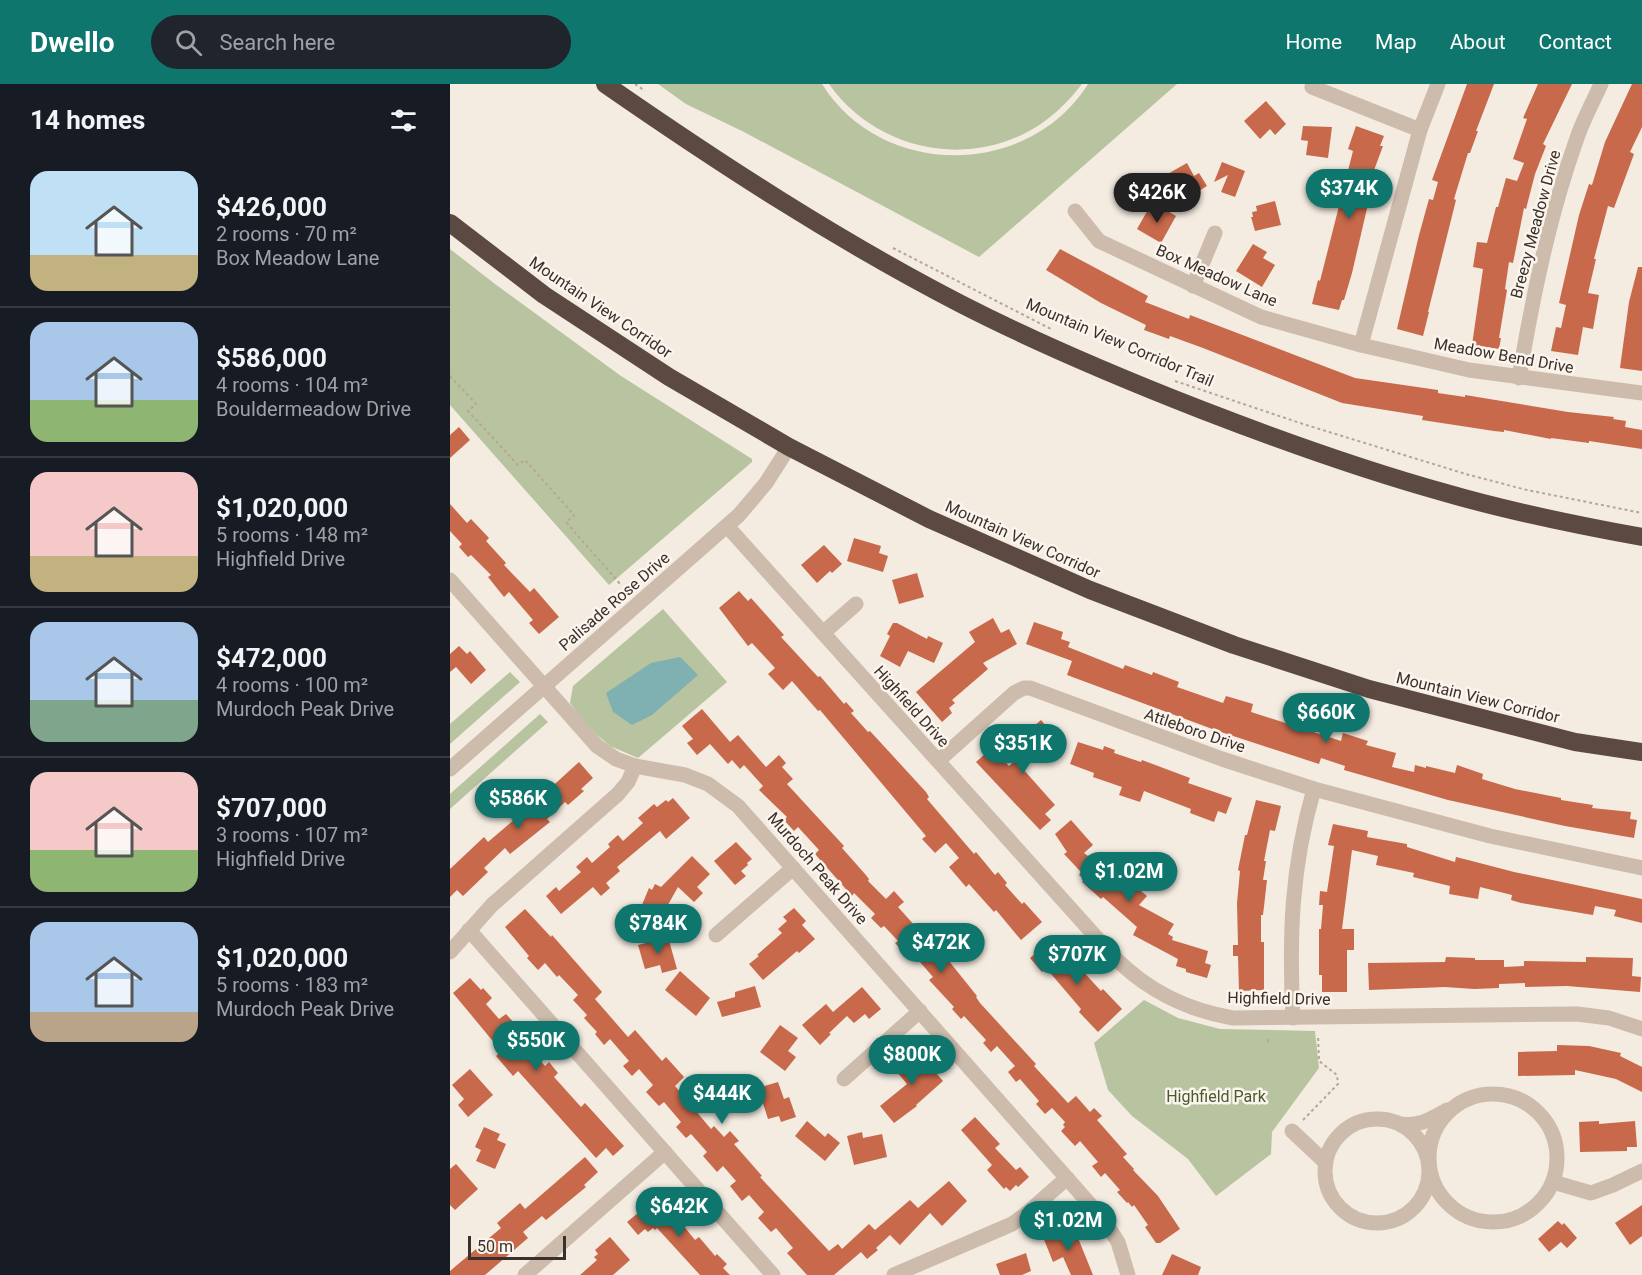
<!DOCTYPE html>
<html lang="en">
<head>
<meta charset="utf-8">
<style>
	:root { --surface:#171b24; --page:#20242c; --text:#f1f3f6; --muted:#9ea1a6; --line:#363941; --accent:#0f766e }
	body { margin:0; font-family:Roboto,sans-serif; background:var(--page); color:var(--text); height:100vh; display:flex; flex-direction:column; font-size:22px; white-space:nowrap }
	* { box-sizing:border-box; margin:0 }
	p { font-size:20px; color:var(--muted) }
	.icon { flex:none; width:33px; height:33px; fill:none; stroke:currentColor; stroke-width:2; stroke-linecap:round; stroke-linejoin:round }
	.map { position:relative; flex:1; overflow:hidden }
	.sheet { display:flex; flex-direction:column; background:var(--surface); width:450px }
	.sheet>* { flex:none }
	.scale { position:absolute; left:18px; bottom:15px; width:98px; box-sizing:border-box; padding-left:6px; border:3px solid #3b302b; border-top:0; font-size:16px; line-height:21px; white-space:nowrap; color:#3b302b; -webkit-text-stroke:4px #fbf5ee; paint-order:stroke }
	.price { position:absolute; translate:-50% -51px; padding:0 14px; border-radius:21px; background:var(--accent); color:#fff; font-size:20px; line-height:39px; filter:drop-shadow(0 2px 3px #0008) }
	.price::after { content:''; position:absolute; left:50%; top:36px; width:18px; height:14px; margin-left:-9px; background:inherit; clip-path:polygon(0 0,100% 0,50% 100%) }
	.price.selected { background:#222; color:#fff }
	ul { padding:0; list-style:none }
	li { display:flex; align-items:center; gap:18px; height:150px; padding:0 30px }
	li+li { border-top:2px solid var(--line) }
	li span { display:grid; place-items:center; flex:none; width:168px; height:120px; border-radius:18px; color:#555 }
	li>.icon { margin-inline-start:auto }
	span .icon { width:72px; height:72px; fill:#fffc; stroke-width:1 }
	li b { font-size:26px }
	h2 { display:flex; justify-content:space-between; align-items:center; height:72px; padding:0 30px; font-size:26px }
	header { display:flex; align-items:center; gap:36px; box-sizing:border-box; height:84px; padding:0 30px; background:var(--accent); color:#fff }
	header strong { font-size:28px }
	nav { display:flex; gap:33px; margin-inline-start:auto; font-size:21px }
	.search { width:420px; height:54px; background:var(--page); display:flex; align-items:center; gap:15px; box-sizing:border-box; padding:0 21px; border-radius:33px; color:var(--muted); font-size:22px }
	main { display:flex; flex:1; min-height:0 }
	.map>svg:first-child { display:block }
	.green { fill:#b8c4a0 }
	.water { fill:#7fb0b2 }
	.building { fill:#c8694b }
	.lines { fill:none; stroke-linecap:round; stroke-linejoin:round }
	.path { stroke:#b9a596; stroke-width:2; stroke-dasharray:3 3; stroke-linecap:butt }
	.minor { stroke:#cdbbac; stroke-width:15 }
	.highway { stroke:#5c4a42; stroke-width:18 }
	.labels { text-anchor:middle; stroke-width:5; stroke-linejoin:round; paint-order:stroke }
	.street-label { font-size:16px; fill:#3b302b; stroke:#fbf5ee }
	.park-label { font-size:16px; fill:#4a5a2e; stroke:#fbf5ee }
</style>
</head>
<body>
<header>
<strong>Dwello</strong>
<div class="search"><svg class="icon" aria-label="search" viewBox="0 0 24 24"><circle cx="10" cy="10" r="6"/><path d="M15 15l6 6"/></svg>Search here</div>
<nav><a>Home</a><a>Map</a><a>About</a><a>Contact</a></nav>
</header>
<main>
<section class="sheet">
<h2>14 homes<svg class="icon" aria-label="filters" viewBox="0 0 24 24"><path d="M4 7h16M4 17h16"/><circle cx="9" cy="7" r="2"/><circle cx="15" cy="17" r="2"/></svg></h2>
<ul>
<li><span style="background:linear-gradient(#bfe0f5 70%,#c2b280 0)"><svg class="icon" aria-label="home" viewBox="0 0 24 24"><path d="M3 11l9-7 9 7M6 9v11h12V9"/></svg></span><div><b>$426,000</b><p>2 rooms · 70 m²</p><p>Box Meadow Lane</p></div></li>
<li><span style="background:linear-gradient(#a9c7e8 65%,#8fb573 0)"><svg class="icon" aria-label="home" viewBox="0 0 24 24"><path d="M3 11l9-7 9 7M6 9v11h12V9"/></svg></span><div><b>$586,000</b><p>4 rooms · 104 m²</p><p>Bouldermeadow Drive</p></div></li>
<li><span style="background:linear-gradient(#f6c9c9 70%,#c2b280 0)"><svg class="icon" aria-label="home" viewBox="0 0 24 24"><path d="M3 11l9-7 9 7M6 9v11h12V9"/></svg></span><div><b>$1,020,000</b><p>5 rooms · 148 m²</p><p>Highfield Drive</p></div></li>
<li><span style="background:linear-gradient(#a9c7e8 65%,#7fa58c 0)"><svg class="icon" aria-label="home" viewBox="0 0 24 24"><path d="M3 11l9-7 9 7M6 9v11h12V9"/></svg></span><div><b>$472,000</b><p>4 rooms · 100 m²</p><p>Murdoch Peak Drive</p></div></li>
<li><span style="background:linear-gradient(#f6c9c9 65%,#8fb573 0)"><svg class="icon" aria-label="home" viewBox="0 0 24 24"><path d="M3 11l9-7 9 7M6 9v11h12V9"/></svg></span><div><b>$707,000</b><p>3 rooms · 107 m²</p><p>Highfield Drive</p></div></li>
<li><span style="background:linear-gradient(#a9c7e8 75%,#b9a48a 0)"><svg class="icon" aria-label="home" viewBox="0 0 24 24"><path d="M3 11l9-7 9 7M6 9v11h12V9"/></svg></span><div><b>$1,020,000</b><p>5 rooms · 183 m²</p><p>Murdoch Peak Drive</p></div></li>
</ul>
</section>
<div class="map">
<svg width="1192" height="1191" viewBox="0 0 1192 1191">
	<rect width="100%" height="100%" fill="#f4ebe1"/>
	<g class="green">
		<path d="M208,0H372C432,96 579,94 638,0H727L529,173L294,48L236,20Z"/>
		<path d="M379,0H632C617,19 601,35 581,46C513,85 424,64 379,0Z"/>
		<polygon points="0,165 45,200 171,292 302,375 302,378 159,501 0,321"/>
		<polygon points="213,525 277,598 188,674 160,662 137,642 120,619 123,602"/>
		<polygon points="60,588 70,598 0,660 0,640"/>
		<polygon points="90,630 98,638 0,725 0,710"/>
		<polygon points="694,916 728,934 770,945 865,947 869,984 822,1048 821,1070 766,1112 738,1075 682,1032 658,1006 644,959"/>
	</g>
	<polygon class="water" points="230,573 248,591 202,631 182,641 163,628 156,609 201,579"/>
	<g class="building">
		<polygon points="1017,0 1044,0 1026,47 1028,47 1020,69 1018,69 1004,115 1006,116 978,228 979,228 973,252 947,245 969,151 979,115 983,116 988,98 982,96"/>
		<polygon points="1088,0 1122,0 1093,60 1096,62 1085,90 1076,125 1074,124 1063,179 1059,178 1055,205 1057,206 1049,254 1051,254 1049,265 1022,261 1033,185 1023,183 1027,158 1037,159 1046,123 1048,123 1056,94 1067,97 1074,79 1063,75 1077,35 1073,34"/>
		<polygon points="1182,0 1192,0 1192,43 1180,68 1184,70 1164,124 1158,122 1144,175 1146,175 1138,209 1149,211 1143,245 1133,243 1128,271 1101,267 1106,243 1111,244 1116,221 1109,219 1129,131 1139,100 1142,101 1155,58"/>
		<polygon points="816,17 836,40 825,51 820,45 810,55 794,37"/>
		<polygon points="853,42 882,43 878,74 856,71 858,57 851,56"/>
		<polygon points="906,42 934,52 930,62 933,62 923,89 925,90 902,189 894,216 892,216 889,226 862,220 868,196 870,197 903,67 898,65"/>
		<polygon points="772,78 795,87 785,113 771,108 778,91 764,98"/>
		<polygon points="737,79 744,92 749,89 757,102 729,119 714,92"/>
		<polygon points="825,117 831,141 805,147 801,133 803,133 802,128 807,127 806,122"/>
		<polygon points="699,124 710,131 714,125 726,132 711,159 687,145"/>
		<polygon points="803,160 817,168 813,174 825,181 812,203 786,187"/>
		<polygon points="610,165 698,212 695,218 739,235 740,231 905,294 988,306 988,309 1015,313 1015,311 1118,328 1164,333 1163,335 1176,337 1175,343 1192,346 1192,365 1139,357 1139,359 1101,354 1101,355 1054,346 1054,348 1044,347 972,336 973,332 892,319 753,264 720,252 719,255 694,246 696,241 651,219 596,186"/>
		<polygon points="1188,183 1192,183 1192,287 1170,284 1179,218"/>
		<polygon points="9,343 20,356 0,374 0,351"/>
		<polygon points="0,420 17,439 21,435 39,454 36,457 56,479 54,481 80,508 84,504 109,533 89,550 79,539 83,536 59,508 54,513 38,493 41,491 21,471 18,473 9,463 12,460 0,447"/>
		<polygon points="404,454 431,462 429,469 438,472 433,488 397,477"/>
		<polygon points="374,461 392,480 382,489 380,487 367,499 351,481"/>
		<polygon points="467,489 474,513 449,520 442,496"/>
		<polygon points="289,507 298,517 301,514 334,551 331,553 368,593 370,592 394,620 396,618 404,627 401,629 418,648 420,647 476,708 479,713 477,715 524,770 526,768 545,791 548,788 557,799 555,801 572,820 574,818 592,838 571,856 546,826 544,828 519,800 516,803 499,783 509,774 496,759 485,769 472,755 476,752 370,626 368,627 342,597 333,606 318,590 325,584 302,559 298,562 269,524"/>
		<polygon points="543,534 551,549 559,545 567,560 533,579 538,585 502,616 505,619 499,624 502,629 492,638 466,608 525,558 519,548"/>
		<polygon points="584,538 613,548 611,555 620,558 618,563 673,585 675,581 702,591 703,588 729,598 727,603 773,619 776,612 803,620 801,628 891,657 893,649 918,657 916,661 946,669 942,683 964,688 965,681 976,684 976,682 1005,689 1007,681 1033,690 1032,695 1065,705 1111,714 1111,716 1143,721 1142,724 1181,728 1180,735 1187,736 1184,754 1115,742 998,716 894,686 895,682 871,674 869,680 765,646 617,591 622,577 576,560"/>
		<polygon points="443,539 447,539 477,555 478,552 493,559 484,579 458,567 450,583 430,572 440,552 437,550"/>
		<polygon points="9,562 17,570 20,567 36,586 21,600 6,583 0,588 0,570"/>
		<polygon points="252,625 280,658 288,651 316,683 329,671 336,679 332,683 343,695 337,700 394,762 392,764 415,790 419,795 418,797 436,815 444,807 454,818 448,823 484,863 486,861 527,912 526,913 530,919 586,980 584,982 618,1019 626,1012 640,1028 644,1024 652,1032 647,1036 677,1070 673,1073 684,1085 683,1086 708,1112 730,1145 710,1159 706,1159 695,1143 698,1141 684,1121 682,1123 678,1118 677,1119 667,1108 670,1106 655,1089 651,1093 642,1082 648,1078 630,1057 625,1062 611,1047 615,1043 613,1041 615,1038 602,1024 595,1030 586,1020 589,1017 570,995 566,998 558,988 565,982 547,962 541,968 533,959 536,956 514,932 511,935 502,925 504,923 479,896 483,893 463,870 459,874 445,859 448,857 434,842 431,844 421,834 425,830 404,809 402,812 380,787 365,770 369,766 348,743 344,747 334,736 337,733 309,706 313,702 294,681 290,685 282,676 278,680 260,660 247,671 237,659 243,655 232,642"/>
		<polygon points="591,636 609,657 597,668 595,666 573,685 605,721 595,730 601,736 590,746 526,678 543,663 559,682 578,665 569,655"/>
		<polygon points="628,658 653,666 654,662 665,666 664,669 691,678 692,676 740,694 738,699 782,714 776,730 768,727 764,738 740,729 741,725 694,707 690,718 669,711 672,703 643,693 644,689 620,680"/>
		<polygon points="129,678 143,694 131,705 134,707 118,721 115,718 97,735 100,738 60,770 55,764 34,784 38,788 13,812 7,806 0,813 0,785 34,753 38,758 72,729 70,727 94,706 96,708"/>
		<polygon points="223,714 240,734 216,755 210,747 167,783 170,787 156,799 160,804 151,812 143,803 111,830 96,812 106,803 109,807 131,788 126,783 137,773 142,779 160,763 158,760 168,751 173,757 193,739 188,734 204,720 207,723 216,716 218,718"/>
		<polygon points="806,716 831,722 825,747 820,746 814,777 816,777 813,796 817,796 813,831 811,831 811,858 814,858 814,906 789,907 788,872 783,872 783,861 788,861 787,819 790,787 788,786 795,751 797,751"/>
		<polygon points="621,736 643,761 634,769 659,788 662,783 697,812 689,821 724,840 718,850 723,853 722,856 758,867 755,879 761,881 757,894 736,888 736,885 726,882 728,875 683,851 687,843 653,813 651,815 632,798 634,795 629,791 631,788 614,770 617,768 605,750"/>
		<polygon points="883,740 918,747 917,753 957,760 957,763 1005,778 1006,773 1018,776 1064,788 1192,815 1192,839 1164,832 1166,826 1145,822 1143,831 1071,819 1061,816 1062,811 1030,803 1028,815 999,810 1000,802 963,793 964,789 926,781 928,772 902,766 892,845 904,845 904,866 897,866 897,908 872,908 872,891 869,891 869,845 871,845 873,821 869,821 870,807 877,808 884,762 878,761"/>
		<polygon points="286,758 302,775 297,779 298,781 291,787 296,792 285,801 264,777"/>
		<polygon points="242,772 260,790 247,803 253,809 244,818 228,803 215,826 219,828 207,848 190,838 194,831 189,828 199,804 202,806 205,800 211,803"/>
		<polygon points="344,824 356,837 352,841 365,855 349,869 347,867 313,896 299,880 309,872 307,871 332,849 328,845 337,837 333,833"/>
		<polygon points="75,825 101,853 102,851 152,908 145,915 178,953 185,946 212,977 216,973 234,993 225,1002 261,1045 264,1042 274,1053 280,1047 289,1057 284,1060 312,1092 310,1093 379,1167 388,1160 392,1165 419,1140 425,1146 460,1116 468,1124 499,1097 517,1117 492,1142 480,1129 450,1161 440,1151 426,1164 428,1166 417,1175 411,1168 384,1191 357,1191 337,1169 343,1164 326,1144 321,1148 308,1134 314,1128 299,1111 292,1117 280,1102 286,1097 273,1082 267,1088 253,1072 257,1068 241,1050 236,1054 226,1043 231,1038 214,1018 209,1022 196,1008 203,1001 189,985 182,992 173,982 179,977 160,955 154,961 145,950 147,948 134,934 137,931 123,916 128,911 109,891 107,893 95,879 88,886 77,874 79,872 55,843"/>
		<polygon points="218,853 227,885 212,889 210,881 195,885 188,861"/>
		<polygon points="600,857 603,861 606,858 651,907 653,905 672,925 648,948 629,928 631,925 596,884 592,888 580,874"/>
		<polygon points="996,873 1025,874 1025,876 1054,876 1054,883 1074,882 1074,877 1136,878 1136,873 1183,874 1182,892 1191,893 1190,908 1117,902 1075,903 1075,899 1049,900 1049,904 1024,905 995,903 919,906 918,879 995,878"/>
		<polygon points="230,887 260,914 246,932 215,906"/>
		<polygon points="20,894 31,906 33,904 42,914 36,920 49,935 56,930 82,958 77,963 95,982 99,978 108,989 104,993 131,1023 135,1019 174,1062 163,1072 156,1064 146,1074 68,987 63,992 46,972 51,967 3,909"/>
		<polygon points="305,902 311,923 272,933 267,918 285,913 285,908"/>
		<polygon points="412,903 431,925 419,935 415,930 404,939 397,932 379,949 381,950 370,961 352,941 376,920 383,928"/>
		<polygon points="330,941 348,954 338,967 346,973 335,987 310,968"/>
		<polygon points="1107,961 1139,962 1171,969 1170,972 1192,983 1192,1008 1166,995 1125,986 1125,991 1068,992 1068,968 1107,967"/>
		<polygon points="468,964 482,980 480,982 493,997 466,1021 467,1022 444,1039 430,1022 457,1000 447,988 459,977 456,974"/>
		<polygon points="20,985 43,1011 18,1033 8,1021 14,1015 2,1001"/>
		<polygon points="328,998 334,1015 339,1013 346,1033 331,1038 329,1032 318,1035 308,1004"/>
		<polygon points="525,1033 550,1060 545,1064 566,1086 570,1083 579,1093 568,1103 566,1101 560,1107 556,1103 554,1105 537,1086 542,1081 511,1046"/>
		<polygon points="357,1037 375,1053 378,1049 390,1059 375,1077 345,1052"/>
		<polygon points="1149,1037 1149,1040 1185,1037 1187,1063 1177,1063 1177,1067 1130,1068 1129,1038"/>
		<polygon points="34,1043 50,1050 47,1056 56,1060 45,1085 26,1077 31,1066 25,1063"/>
		<polygon points="412,1048 413,1054 432,1050 437,1073 404,1081 397,1052"/>
		<polygon points="135,1073 148,1088 134,1101 136,1103 96,1136 92,1132 73,1148 78,1154 35,1191 0,1191 0,1187 51,1144 47,1139 70,1119 75,1125"/>
		<polygon points="6,1080 28,1105 5,1126 0,1121 0,1085"/>
		<polygon points="211,1114 245,1156 249,1153 265,1172 267,1170 277,1180 273,1184 280,1191 250,1191 207,1144 205,1146 203,1144 198,1148 195,1145 188,1151 177,1138 194,1124 196,1126"/>
		<polygon points="1192,1121 1192,1152 1180,1161 1165,1139"/>
		<polygon points="1108,1137 1112,1141 1114,1139 1127,1154 1117,1164 1111,1158 1099,1168 1088,1155"/>
		<polygon points="613,1144 617,1153 621,1152 623,1156 628,1154 643,1191 621,1191 613,1173 603,1178 593,1153"/>
		<polygon points="160,1153 180,1176 163,1191 130,1191 147,1176 144,1173 148,1170 145,1166"/>
		<polygon points="576,1169 581,1187 572,1191 550,1191 546,1180"/>
		<polygon points="722,1170 751,1183 748,1191 712,1191"/>
	</g>
	<g class="lines">
		<g class="path">
			<polyline points="185,0 195,7"/>
			<polyline points="443,164 601,245"/>
			<polyline points="0,292 26,320 18,327 68,381 75,376 124,431 116,438 171,501"/>
			<polyline points="725,297 853,340 1019,391 1077,406 1192,429"/>
			<polyline points="818,958 819,952"/>
			<polyline points="853,1036 888,1000 887,991 869,977 868,951"/>
		</g>
		<g class="minor">
			<polyline points="862,3 970,46"/>
			<polyline points="625,127 649,157 811,233 911,261 1019,286 1192,309"/>
			<polyline points="743,202 765,149"/>
			<polyline points="911,261 970,46 988,0"/>
			<path d="M1069,294C1083,212 1099,132 1127,54C1133,36 1143,18 1151,0"/>
			<path d="M277,442L664,873C698,907 736,926 783,934L1127,930L1159,934L1192,945"/>
			<polyline points="0,496 147,662 166,675 185,682 235,691 258,700 288,722 653,1135 668,1158 678,1191"/>
			<polyline points="373,549 406,520"/>
			<polyline points="488,677 564,609 574,604 580,604 772,675 864,705 1040,752 1192,784"/>
			<polyline points="0,685 289,431 316,399 339,363"/>
			<polyline points="19,846 323,1191"/>
			<polyline points="266,851 343,784"/>
			<polyline points="0,868 42,821 168,710 178,698 185,682"/>
			<path d="M843,934C839,852 841,784 864,705"/>
			<polyline points="394,995 470,927"/>
			<circle cx="1043" cy="1074" r="64"/>
			<circle cx="927" cy="1087" r="52"/>
			<path d="M950,1040C969,1043 981,1035 997,1026"/>
			<polyline points="842,1047 875,1078"/>
			<polyline points="1103,1098 1141,1109 1163,1101 1192,1087"/>
			<polyline points="75,1191 215,1068"/>
			<polyline points="444,1191 562,1140 576,1130 617,1094"/>
		</g>
		<g class="highway">
			<path d="M155,0C269,79 387,156 511,220C589,260 670,294 752,326C832,357 913,386 996,409C1061,428 1126,441 1192,453"/>
			<polyline points="0,139 94,211 219,293 339,363 479,435 640,506 784,561 919,605 1125,658 1192,668"/>
		</g>
	</g>
	<g class="labels">
		<g class="street-label">
			<text transform="translate(1085 140) rotate(-75)" y="6">Breezy Meadow Drive</text>
			<text transform="translate(767 191) rotate(24)" y="6">Box Meadow Lane</text>
			<text transform="translate(151 223) rotate(34)" y="6">Mountain View Corridor</text>
			<text transform="translate(670 258) rotate(23)" y="6">Mountain View Corridor Trail</text>
			<text transform="translate(1054 271) rotate(10)" y="6">Meadow Bend Drive</text>
			<text transform="translate(573 455) rotate(24)" y="6">Mountain View Corridor</text>
			<text transform="translate(164 517) rotate(-41)" y="6">Palisade Rose Drive</text>
			<text transform="translate(1028 613) rotate(14)" y="6">Mountain View Corridor</text>
			<text transform="translate(462 622) rotate(48)" y="6">Highfield Drive</text>
			<text transform="translate(745 646) rotate(19)" y="6">Attleboro Drive</text>
			<text transform="translate(368 784) rotate(49)" y="6">Murdoch Peak Drive</text>
			<text transform="translate(829 914) rotate(1)" y="6">Highfield Drive</text>
		</g>
		<g class="park-label">
			<text x="766" y="1018">Highfield Park</text>
		</g>
	</g>
</svg>
<div class="scale">50 m</div>
<b class="price" style="left:899px;top:136px">$374K</b>
<b class="price selected" style="left:707px;top:140px">$426K</b>
<b class="price" style="left:876px;top:660px">$660K</b>
<b class="price" style="left:573px;top:691px">$351K</b>
<b class="price" style="left:68px;top:746px">$586K</b>
<b class="price" style="left:679px;top:819px">$1.02M</b>
<b class="price" style="left:208px;top:871px">$784K</b>
<b class="price" style="left:491px;top:890px">$472K</b>
<b class="price" style="left:627px;top:902px">$707K</b>
<b class="price" style="left:86px;top:988px">$550K</b>
<b class="price" style="left:462px;top:1002px">$800K</b>
<b class="price" style="left:272px;top:1041px">$444K</b>
<b class="price" style="left:229px;top:1154px">$642K</b>
<b class="price" style="left:618px;top:1168px">$1.02M</b>
</div>
</main>
</body>
</html>
